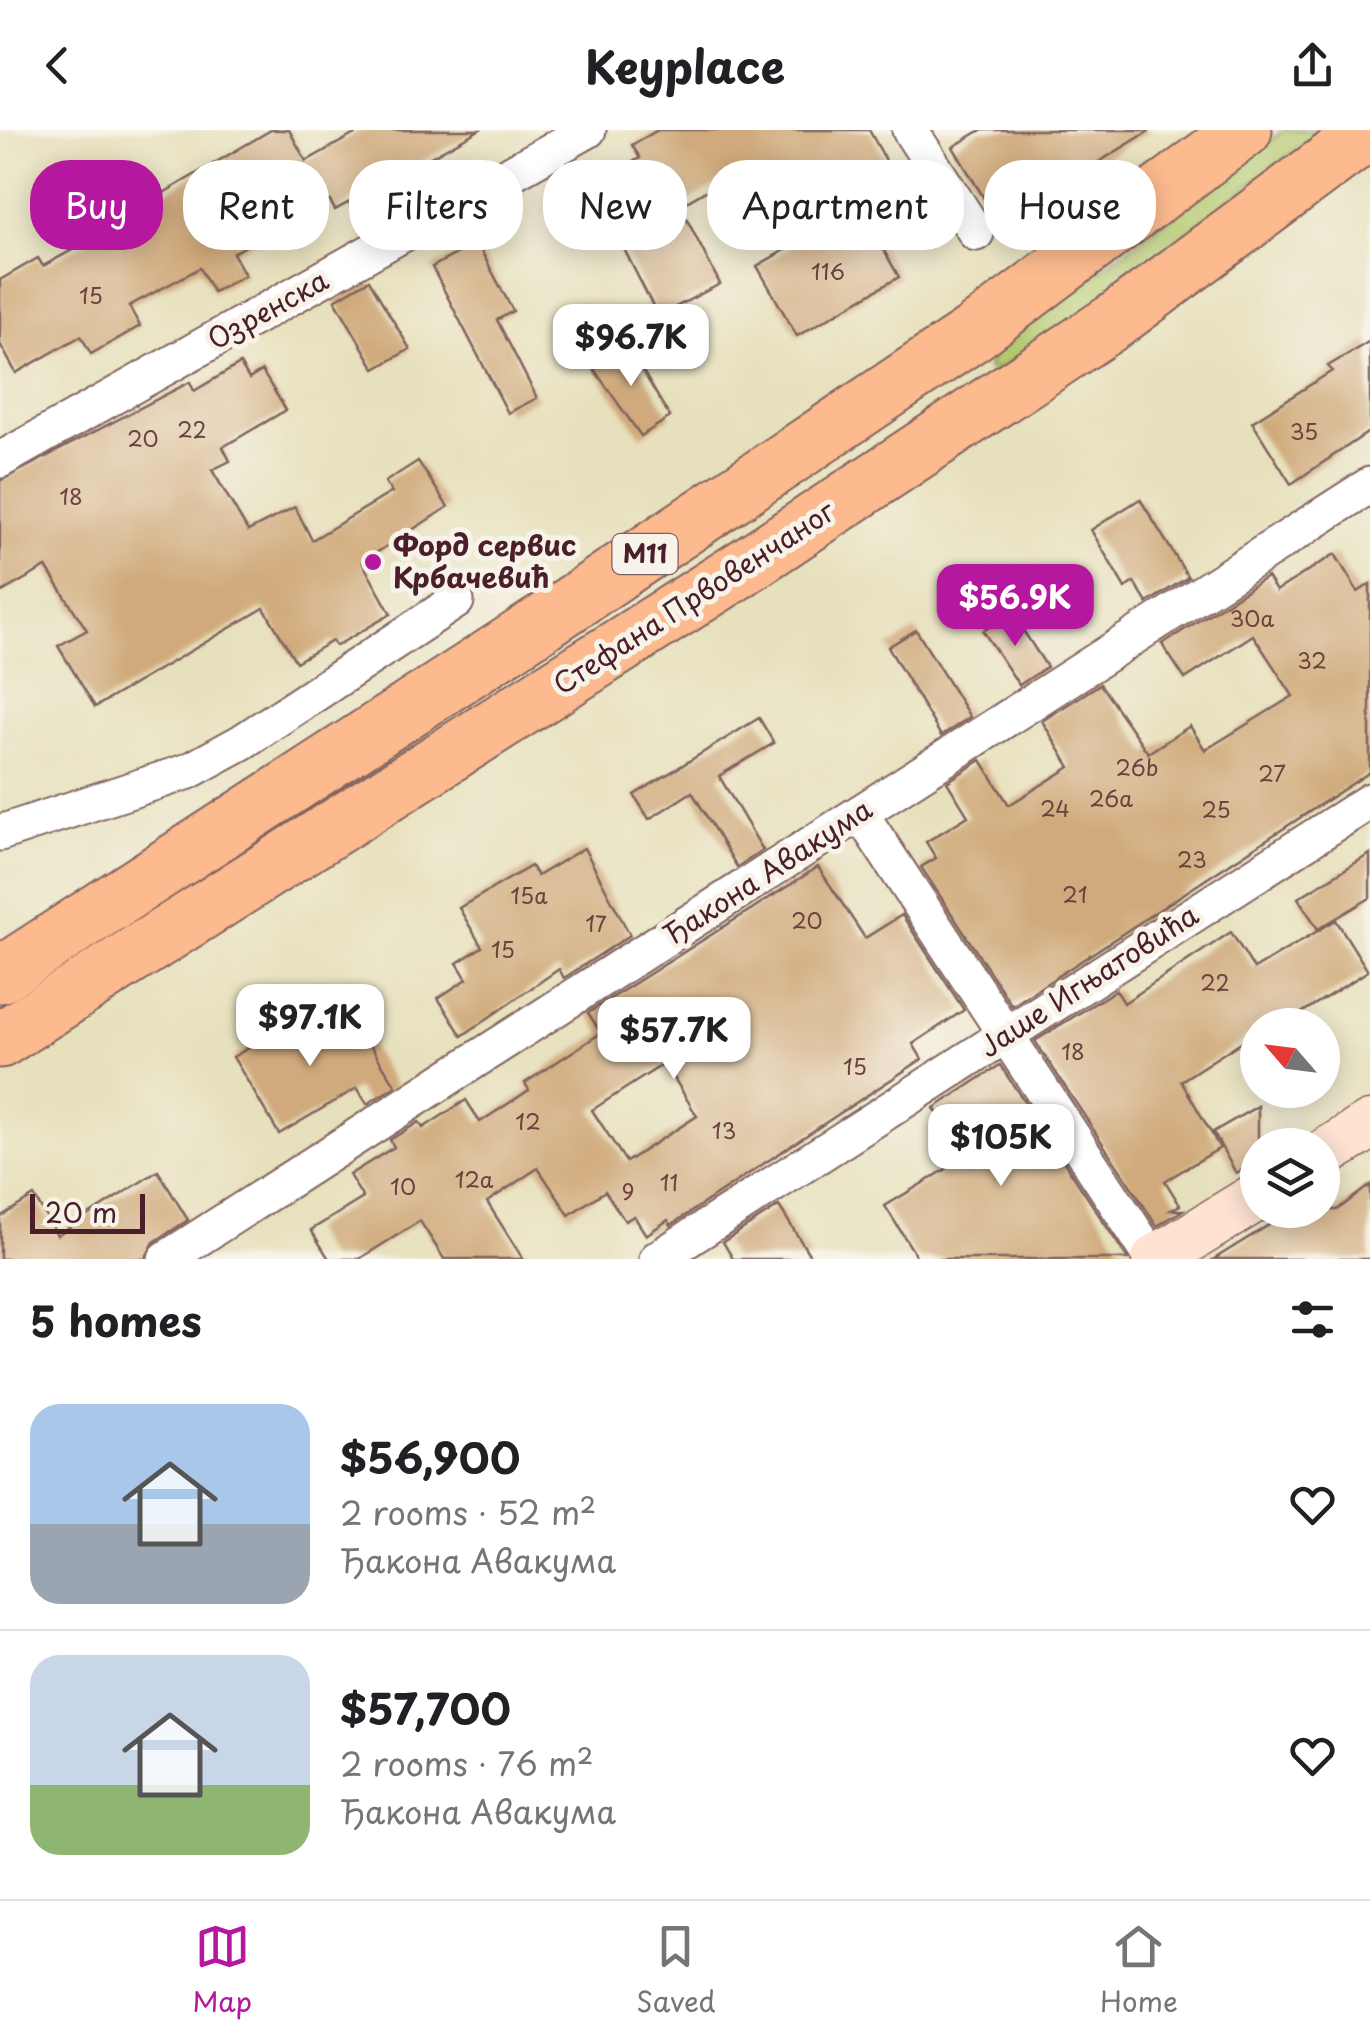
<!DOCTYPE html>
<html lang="en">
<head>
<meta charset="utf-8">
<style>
	:root { --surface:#fff; --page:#f2f2f2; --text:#202124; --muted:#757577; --line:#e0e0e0; --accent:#b5179e }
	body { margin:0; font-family:"Playpen Sans",sans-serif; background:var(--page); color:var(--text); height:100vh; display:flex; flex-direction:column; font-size:38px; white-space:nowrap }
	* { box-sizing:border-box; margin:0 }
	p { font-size:32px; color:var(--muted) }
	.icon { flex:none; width:55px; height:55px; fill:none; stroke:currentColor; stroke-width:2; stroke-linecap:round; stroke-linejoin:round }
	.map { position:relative; height:1129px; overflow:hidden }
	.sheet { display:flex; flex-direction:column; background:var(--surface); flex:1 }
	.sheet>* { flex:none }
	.guide { position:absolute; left:30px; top:30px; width:1310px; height:90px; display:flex; gap:20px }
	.needle { width:65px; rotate:298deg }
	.fabs { position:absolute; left:1240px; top:878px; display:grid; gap:20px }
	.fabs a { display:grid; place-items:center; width:100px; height:100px; border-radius:50%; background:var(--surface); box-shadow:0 5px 25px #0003; font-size:50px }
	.scale { position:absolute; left:30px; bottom:25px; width:115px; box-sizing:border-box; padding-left:10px; border:5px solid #4a1f2b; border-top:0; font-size:28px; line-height:35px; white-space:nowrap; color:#4a1f2b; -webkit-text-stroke:8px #f7f3e8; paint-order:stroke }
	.price { position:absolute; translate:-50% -85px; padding:0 22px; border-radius:20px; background:#fff; color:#222; font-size:32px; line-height:65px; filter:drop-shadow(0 2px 5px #0008) }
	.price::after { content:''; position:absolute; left:50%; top:60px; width:30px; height:22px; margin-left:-15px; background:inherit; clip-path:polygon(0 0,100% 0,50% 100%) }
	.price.active { background:var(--accent); color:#fff }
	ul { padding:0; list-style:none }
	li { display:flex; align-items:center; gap:30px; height:250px; padding:0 30px }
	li+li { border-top:2px solid var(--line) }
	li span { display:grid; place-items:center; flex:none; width:280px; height:200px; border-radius:30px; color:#555 }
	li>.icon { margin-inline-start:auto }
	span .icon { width:120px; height:120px; fill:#fffc; stroke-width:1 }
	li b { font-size:42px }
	h2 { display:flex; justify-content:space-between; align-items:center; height:120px; padding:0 30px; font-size:42px }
	.chip { padding:0 35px; border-radius:40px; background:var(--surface); box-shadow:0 5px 25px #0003; font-size:35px; line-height:90px }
	.chip.active { background:var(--accent); color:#fff }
	header { display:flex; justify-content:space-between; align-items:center; height:130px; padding:0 30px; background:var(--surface); font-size:45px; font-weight:700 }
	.tabs { display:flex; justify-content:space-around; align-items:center; height:140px; border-top:2px solid var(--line); background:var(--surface); font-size:28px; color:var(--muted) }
	.tabs a { display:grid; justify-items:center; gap:5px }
	.tabs .active { color:var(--accent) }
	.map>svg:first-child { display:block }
	.green { fill:#b3c96e; stroke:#7e744c; stroke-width:2.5 }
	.building { fill:#d0aa7c; fill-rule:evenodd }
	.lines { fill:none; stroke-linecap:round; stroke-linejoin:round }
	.minor-casing { stroke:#81635e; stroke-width:39 }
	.secondary-casing { stroke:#81635e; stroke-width:51 }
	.trunk-casing { stroke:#81635e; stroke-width:59 }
	.minor { stroke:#fff; stroke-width:35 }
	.secondary { stroke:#fee3d2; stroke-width:48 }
	.trunk { stroke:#fcba8e; stroke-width:55 }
	.poi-dot { fill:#b5179e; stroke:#f7f3e8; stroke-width:4 }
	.labels { text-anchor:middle; stroke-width:10; stroke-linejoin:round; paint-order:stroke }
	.number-label { font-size:22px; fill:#6c423f }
	.shield { fill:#f7f3e8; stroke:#7e5f64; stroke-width:2.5 }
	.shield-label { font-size:25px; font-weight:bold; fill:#4a1f2b }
	.street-label { font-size:28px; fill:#4a1f2b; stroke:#f7f3e8 }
	.poi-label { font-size:28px; font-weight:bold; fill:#4a1f2b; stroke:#f7f3e8; text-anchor:start }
</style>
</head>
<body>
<header><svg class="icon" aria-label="back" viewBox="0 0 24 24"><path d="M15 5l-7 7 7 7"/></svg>Keyplace<svg class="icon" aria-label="share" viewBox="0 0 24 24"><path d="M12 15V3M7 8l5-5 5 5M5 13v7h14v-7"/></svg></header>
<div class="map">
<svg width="1370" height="1129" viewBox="0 0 1370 1129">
	<rect width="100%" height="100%" fill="#f7f3e8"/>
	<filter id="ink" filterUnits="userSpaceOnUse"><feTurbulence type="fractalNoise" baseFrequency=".01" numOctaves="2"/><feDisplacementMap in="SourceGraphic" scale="20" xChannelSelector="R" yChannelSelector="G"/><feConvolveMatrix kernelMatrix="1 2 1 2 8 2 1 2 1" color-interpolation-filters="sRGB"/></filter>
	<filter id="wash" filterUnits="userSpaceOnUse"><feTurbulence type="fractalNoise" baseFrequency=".0048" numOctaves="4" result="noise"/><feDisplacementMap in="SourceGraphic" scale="40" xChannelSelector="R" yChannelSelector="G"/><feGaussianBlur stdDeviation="2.25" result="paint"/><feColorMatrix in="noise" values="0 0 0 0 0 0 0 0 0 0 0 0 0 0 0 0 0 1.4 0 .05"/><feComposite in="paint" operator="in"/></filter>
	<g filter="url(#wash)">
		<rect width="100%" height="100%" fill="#e7e0bc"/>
		<polygon class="green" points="1284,0 1323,0 1031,221 993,241 987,238 996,218"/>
		<g id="blocks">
			<g class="building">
				<polygon points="271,0 289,0 306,31 362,0 479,0 335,80 330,71 233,123 245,145 213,162 200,138 129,176 140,196 91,224 81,206 16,243 0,214 0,150 38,128 43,136 105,102 99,90 157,58 160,65"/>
				<polygon points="658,0 869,0 894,45 854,68 899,147 797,206 757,136 790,117 743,39 680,76 720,154 658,186 591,54 640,28 632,15"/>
				<polygon points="981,0 1151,0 999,93 953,17"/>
				<polygon points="477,113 513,181 497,190 537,268 508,283 432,137"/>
				<polygon points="369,150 410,219 375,239 335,170"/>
				<polygon points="1370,211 1370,301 1291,354 1252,292 1332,241 1328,236"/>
				<polygon points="626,213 670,287 641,306 591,235"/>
				<polygon points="240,234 249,249 262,241 286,280 223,317 230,331 212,340 248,401 295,377 312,410 392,362 385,352 418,331 448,377 362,432 391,484 336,516 332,511 296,532 264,478 95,577 58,516 87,500 46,437 0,463 0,351 190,252 194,261"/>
				<polygon points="1140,369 1188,447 1147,473 1134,452 1125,458 1091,400"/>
				<polygon points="1335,424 1358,462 1370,454 1370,642 1012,876 921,737 936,728 926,712 968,686 947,652 981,630 1009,675 1070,637 1042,591 1100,554 1148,623 1190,596 1205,620 1293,566 1253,505 1185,549 1162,514 1267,447 1276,461"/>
				<polygon points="1011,482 1047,537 1019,555 983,501"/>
				<polygon points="916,500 970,587 941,606 888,517"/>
				<polygon points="759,588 774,613 719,646 763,720 737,737 692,662 649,689 634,665"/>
				<polygon points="584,718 630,805 564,848 559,839 462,906 438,868 467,849 457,833 482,817 459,778 531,736 537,746"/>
				<polygon points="1370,724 1370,768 1318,799 1298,768"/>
				<path d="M818,737L865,808L902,785L964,880L913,914L922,929L671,1095L668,1090L646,1105L634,1086L625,1091L605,1061L569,1085L538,1038L487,1072L523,1129H444L420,1091L359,1129H329L311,1100L363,1068L349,1045L394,1017L390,1010L419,992L423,998L466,970L480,992L529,960L525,953L601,903L588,883ZM665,933L697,986L626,1032L592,980Z"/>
				<polygon points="1336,790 1368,841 1282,895 1258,895 1258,901 1181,951 1220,1018 1165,1051 1180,1075 1171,1080 1183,1080 1157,1096 1035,911 1116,860 1124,873 1231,802 1254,839"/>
				<polygon points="307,875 328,911 356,893 396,956 367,974 357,958 279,1004 233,927 272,904 268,898"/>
				<polygon points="1000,935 1128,1129 918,1129 885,1076 966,1027 934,978"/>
				<polygon points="1258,976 1258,1031 1236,1043 1213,1002"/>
				<polygon points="158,1041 188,1090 154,1112 145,1129 0,1129 0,1087 34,1066 57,1105"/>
				<polygon points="1370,1055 1370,1129 1214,1129 1293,1080 1337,1080"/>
				<polygon points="779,1076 812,1129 733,1129 723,1112"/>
			</g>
		</g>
	</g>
	<g filter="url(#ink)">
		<use href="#blocks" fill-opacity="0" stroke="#81635e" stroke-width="2.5"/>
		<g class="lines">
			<g class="minor-casing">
				<g id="minor">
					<polyline points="910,0 976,103"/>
					<polyline points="0,330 588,0"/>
					<polyline points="860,683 1153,1129"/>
					<polyline points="0,703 189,641 242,612 456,471"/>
					<polyline points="166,1129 1370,355"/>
					<polyline points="657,1129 1370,671"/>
				</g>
			</g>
			<g class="secondary-casing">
				<g id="secondary">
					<polyline points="1322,1025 1370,995"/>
					<polyline points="1156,1129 1258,1066"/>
				</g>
			</g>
			<g class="trunk-casing">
				<g id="trunk">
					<polyline points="0,845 550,488 973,204 1244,0"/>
					<polyline points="0,910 738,441 1116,190 1370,1"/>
				</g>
			</g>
			<use href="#minor" class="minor"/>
			<use href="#secondary" class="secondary"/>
			<use href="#trunk" class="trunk"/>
		</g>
	</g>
	<circle class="poi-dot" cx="373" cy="432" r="10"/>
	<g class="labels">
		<g class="number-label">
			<text x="828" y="150">116</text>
			<text x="91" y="174">15</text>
			<text x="192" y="308">22</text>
			<text x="1304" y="310">35</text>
			<text x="143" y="317">20</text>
			<text x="71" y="375">18</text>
			<text x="1252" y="497">30a</text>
			<text x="1312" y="539">32</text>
			<text x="1137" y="646">26b</text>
			<text x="1272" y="652">27</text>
			<text x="1111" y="677">26a</text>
			<text x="1055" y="687">24</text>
			<text x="1216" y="688">25</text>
			<text x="1192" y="738">23</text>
			<text x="1075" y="773">21</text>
			<text x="529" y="774">15a</text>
			<text x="807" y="799">20</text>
			<text x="596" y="802">17</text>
			<text x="503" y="828">15</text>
			<text x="1215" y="861">22</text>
			<text x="1073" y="930">18</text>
			<text x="855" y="945">15</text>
			<text x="528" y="1000">12</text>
			<text x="724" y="1009">13</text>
			<text x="474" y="1058">12a</text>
			<text x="669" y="1061">11</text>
			<text x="403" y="1065">10</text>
			<text x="628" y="1070">9</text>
		</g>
		<rect class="shield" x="612.5" y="404" width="65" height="40" rx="8"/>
		<g class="shield-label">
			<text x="645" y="433">M11</text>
		</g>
		<g class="street-label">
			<text transform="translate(268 180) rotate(-29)" y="10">Озренска</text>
			<text transform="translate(694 468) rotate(-33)" y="10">Стефана Првовенчаног</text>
			<text transform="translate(768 742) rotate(-33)" y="10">Ђакона Авакума</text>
			<text transform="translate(1089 851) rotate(-33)" y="10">Јаше Игњатовића</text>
		</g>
		<g class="poi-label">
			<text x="393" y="426">Форд сервис<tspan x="393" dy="32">Крбачевић</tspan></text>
		</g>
	</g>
</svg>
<div class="fabs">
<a><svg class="needle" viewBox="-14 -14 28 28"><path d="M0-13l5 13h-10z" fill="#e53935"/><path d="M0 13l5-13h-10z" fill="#757577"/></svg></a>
<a><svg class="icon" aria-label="layers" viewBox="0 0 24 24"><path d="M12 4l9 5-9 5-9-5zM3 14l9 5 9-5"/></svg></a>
</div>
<div class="scale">20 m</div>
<b class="price" style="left:631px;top:259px">$96.7K</b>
<b class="price active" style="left:1015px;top:519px">$56.9K</b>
<b class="price" style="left:310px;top:939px">$97.1K</b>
<b class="price" style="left:674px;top:952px">$57.7K</b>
<b class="price" style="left:1001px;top:1059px">$105K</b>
<div class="guide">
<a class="chip active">Buy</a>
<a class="chip">Rent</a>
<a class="chip">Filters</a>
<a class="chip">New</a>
<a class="chip">Apartment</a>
<a class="chip">House</a>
</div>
</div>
<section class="sheet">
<h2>5 homes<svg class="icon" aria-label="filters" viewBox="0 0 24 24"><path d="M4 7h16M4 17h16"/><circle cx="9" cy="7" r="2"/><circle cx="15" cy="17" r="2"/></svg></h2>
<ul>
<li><span style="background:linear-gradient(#a9c7e8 60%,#9aa5b1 0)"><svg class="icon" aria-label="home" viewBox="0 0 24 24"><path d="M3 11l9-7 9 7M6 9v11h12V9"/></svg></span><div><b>$56,900</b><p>2 rooms · 52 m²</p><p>Ђакона Авакума</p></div><svg class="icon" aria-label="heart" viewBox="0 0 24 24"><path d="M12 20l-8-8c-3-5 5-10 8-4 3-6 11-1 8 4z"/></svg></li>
<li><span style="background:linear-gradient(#c9d6e8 65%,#8fb573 0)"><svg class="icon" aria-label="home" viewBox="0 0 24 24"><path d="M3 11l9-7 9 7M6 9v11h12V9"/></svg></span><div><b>$57,700</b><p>2 rooms · 76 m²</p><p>Ђакона Авакума</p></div><svg class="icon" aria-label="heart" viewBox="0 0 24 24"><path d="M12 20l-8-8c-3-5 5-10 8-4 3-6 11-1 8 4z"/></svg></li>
</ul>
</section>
<nav class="tabs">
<a class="active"><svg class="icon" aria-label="map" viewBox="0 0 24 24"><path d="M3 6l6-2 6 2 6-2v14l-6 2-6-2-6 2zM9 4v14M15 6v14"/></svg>Map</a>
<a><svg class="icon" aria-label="saved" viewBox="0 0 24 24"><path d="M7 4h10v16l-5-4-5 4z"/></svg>Saved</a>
<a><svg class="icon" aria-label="home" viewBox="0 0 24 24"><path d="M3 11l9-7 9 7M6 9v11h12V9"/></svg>Home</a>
</nav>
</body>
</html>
